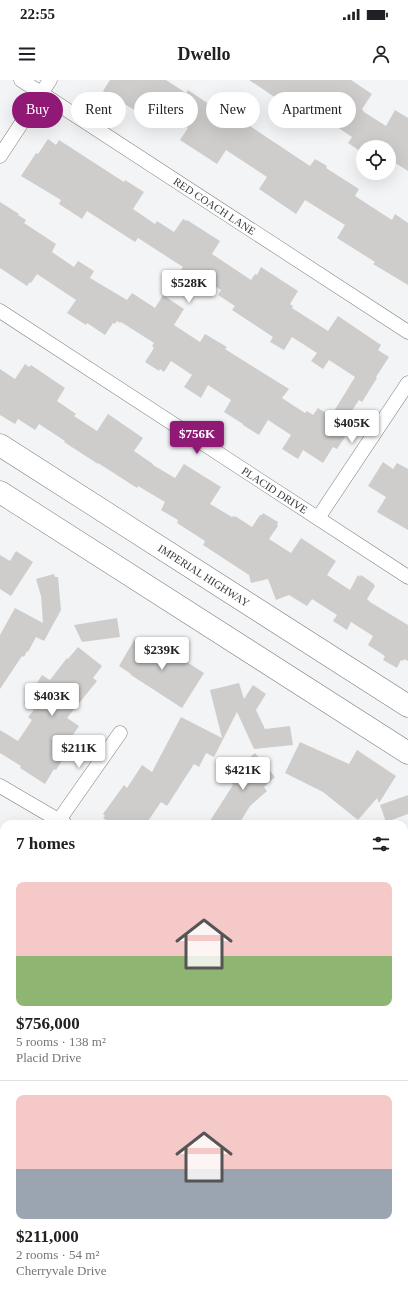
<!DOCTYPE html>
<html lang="en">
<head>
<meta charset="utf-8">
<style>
	:root { --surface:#fff; --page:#f2f2f2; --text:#202124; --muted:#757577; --line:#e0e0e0; --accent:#911976 }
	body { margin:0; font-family:"Times New Roman",serif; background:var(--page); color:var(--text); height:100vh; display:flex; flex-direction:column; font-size:15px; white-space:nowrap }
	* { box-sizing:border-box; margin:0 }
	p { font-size:13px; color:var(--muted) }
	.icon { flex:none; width:22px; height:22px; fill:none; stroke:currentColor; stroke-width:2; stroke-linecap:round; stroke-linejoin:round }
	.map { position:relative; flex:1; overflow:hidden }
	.panel { position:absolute; left:0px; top:740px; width:408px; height:480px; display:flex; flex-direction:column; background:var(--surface); border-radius:12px 12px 0 0; box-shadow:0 4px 16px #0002 }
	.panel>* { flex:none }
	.top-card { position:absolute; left:12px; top:12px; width:384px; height:36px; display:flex; gap:8px }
	.controls { position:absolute; left:356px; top:60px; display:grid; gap:8px }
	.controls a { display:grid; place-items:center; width:40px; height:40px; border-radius:50%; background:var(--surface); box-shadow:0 4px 16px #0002; font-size:20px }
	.price { position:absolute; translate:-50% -34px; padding:0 9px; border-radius:4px; background:#fff; color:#222; font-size:13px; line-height:26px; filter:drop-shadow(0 1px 2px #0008) }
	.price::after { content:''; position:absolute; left:50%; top:24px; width:12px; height:9px; margin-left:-6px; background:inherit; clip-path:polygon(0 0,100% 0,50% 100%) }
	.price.on { background:var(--accent); color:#fff }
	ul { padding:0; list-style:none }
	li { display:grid; align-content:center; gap:8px; height:212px; padding:0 16px }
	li+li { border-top:1px solid var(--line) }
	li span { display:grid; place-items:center; height:124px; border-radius:8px; color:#555 }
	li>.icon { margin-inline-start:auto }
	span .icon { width:72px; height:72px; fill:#fffc; stroke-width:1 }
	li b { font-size:17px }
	h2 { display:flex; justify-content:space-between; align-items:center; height:48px; padding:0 16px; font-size:17px }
	.tag { padding:0 14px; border-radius:18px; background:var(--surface); box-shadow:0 4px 16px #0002; font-size:14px; line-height:36px }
	.tag.on { background:var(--accent); color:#fff }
	.status { display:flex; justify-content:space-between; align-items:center; height:28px; padding:0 20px; background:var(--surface); direction:ltr }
	.status svg { height:11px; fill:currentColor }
	header { display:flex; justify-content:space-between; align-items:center; height:52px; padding:0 16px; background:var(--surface); font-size:18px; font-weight:700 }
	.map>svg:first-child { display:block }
	.building { fill:#cfcdcc }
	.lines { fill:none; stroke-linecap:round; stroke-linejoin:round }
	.street-casing { stroke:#808183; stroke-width:15 }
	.primary-casing { stroke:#808183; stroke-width:23 }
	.street { stroke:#fff; stroke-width:14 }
	.primary { stroke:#fff; stroke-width:22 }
	.labels { text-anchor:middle; stroke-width:4; stroke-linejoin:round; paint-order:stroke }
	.street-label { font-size:11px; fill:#3b3c3c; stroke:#f3f4f5 }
</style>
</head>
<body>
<div class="status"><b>22:55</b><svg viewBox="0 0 49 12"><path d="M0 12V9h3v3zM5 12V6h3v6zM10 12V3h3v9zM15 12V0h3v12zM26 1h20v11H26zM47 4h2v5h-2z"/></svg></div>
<header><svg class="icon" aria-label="menu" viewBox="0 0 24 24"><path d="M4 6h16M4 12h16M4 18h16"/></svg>Dwello<svg class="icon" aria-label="person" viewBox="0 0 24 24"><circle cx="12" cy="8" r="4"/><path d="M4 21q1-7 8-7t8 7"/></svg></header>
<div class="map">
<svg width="408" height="1220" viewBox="0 0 408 1220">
	<rect width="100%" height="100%" fill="#f3f4f5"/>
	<g class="building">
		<polygon points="110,0 166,0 186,13 188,10 231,39 236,31 249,40 247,44 310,86 315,79 327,86 326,88 359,109 355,116 392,140 395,134 408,143 408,205 373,184 375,182 337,158 345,145 305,120 296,134 259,109 267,97 226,70 217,84 180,60 188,48 150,22 145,31 143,30 141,34 103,11"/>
		<polygon points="249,0 351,0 372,14 362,29 364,32 386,46 395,30 408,38 408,91 389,79 389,67 362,67 360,71 348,63 352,57 337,47 339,42 315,27 310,34 303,29 300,34"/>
		<polygon points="48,59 56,65 59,60 124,102 125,100 144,112 133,129 155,144 157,141 174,152 183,139 186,141 187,140 220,161 212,174 251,200 255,194 257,195 261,187 298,211 290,224 293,226 292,228 328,251 338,236 381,265 378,270 389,277 376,297 377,298 362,322 359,320 344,343 348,345 342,354 345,357 337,369 333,367 323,383 303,370 298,379 282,369 291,355 268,340 259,355 243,345 243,344 224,332 231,320 208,305 201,318 184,307 192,295 171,281 164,292 160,289 159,291 145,282 154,268 152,266 154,263 121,242 120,243 117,241 115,244 113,243 105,255 87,243 86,245 67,233 76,220 37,194 31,203 30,202 27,206 0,188 0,122 19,134 18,135 26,140 24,143 56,164 52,172 74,187 78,181 94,191 90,198 127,220 132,213 155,228 163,215 184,229 174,245 200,262 205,254 227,267 225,269 289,309 282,318 305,333 307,331 313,335 318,328 331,336 355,297 329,280 323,289 311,281 317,273 292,257 284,270 270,262 273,257 232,230 235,226 218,215 221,210 199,196 194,203 179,193 183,187 138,158 135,162 87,131 82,139 59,124 61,120 21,96 36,73 38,74"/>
		<polygon points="25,284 29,287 31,285 65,308 57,321 76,334 74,336 97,351 108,334 143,358 134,371 153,384 153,385 175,398 184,384 221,407 210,424 232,437 233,436 235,437 235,436 252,447 260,435 262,435 263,433 278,442 277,445 278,446 269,459 291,473 301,458 336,481 327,495 350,510 358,495 360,497 361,495 374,504 374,505 375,506 367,519 370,522 408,545 408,581 404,579 403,581 401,580 397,588 383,580 385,576 368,565 373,556 351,542 347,550 333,541 337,535 312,519 307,526 289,515 276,520 268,499 251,503 249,495 203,465 205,461 177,443 178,440 161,430 165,422 138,406 137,408 98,383 98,384 64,362 65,361 39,344 35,350 18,339 15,344 0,335 0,289 15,299"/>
		<polygon points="383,382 393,389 397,383 408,389 408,450 377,432 386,417 368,406"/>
		<polygon points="16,471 33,482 11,516 0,509 0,475 10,481"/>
		<polygon points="54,494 55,497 58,497 61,530 44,561 36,557 28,572 27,571 24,577 22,576 0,609 0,555 15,528 43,543 41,516 36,499"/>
		<polygon points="117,538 120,557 82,562 74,545"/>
		<polygon points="136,557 148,564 151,559 204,593 182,628 131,595 131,594 119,586"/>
		<polygon points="78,567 102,586 93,598 97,601 67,638 79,646 66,665 71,667 56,690 54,689 45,704 20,688 21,686 0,673 0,650 18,661 32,640 28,637 34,630 24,623 42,595 50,600 67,578 68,579"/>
		<polygon points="239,603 244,619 253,605 266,614 256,630 265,649 290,646 293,665 254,669 237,632 214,677 206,673 199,687 194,684 167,726 161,722 146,744 112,744 103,738 105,736 103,734 124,705 127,708 142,685 152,692 181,637 222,658 210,610"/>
		<polygon points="300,662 349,684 357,670 396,696 379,723 377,718 358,740 323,712 285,693"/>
		<polygon points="255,673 275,697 264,707 267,711 250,726 239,744 208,744 233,705 227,697"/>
		<polygon points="408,715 408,734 386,742 380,725"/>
	</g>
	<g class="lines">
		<g class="street-casing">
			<g id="street">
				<path id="s1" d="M21,0L408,252"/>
				<polyline points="0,76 50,0"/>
				<path id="s2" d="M0,231L408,497"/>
				<polyline points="318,438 408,303"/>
				<polyline points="0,706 65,744"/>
				<polyline points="59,740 120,653"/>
				<polyline points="404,826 408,820"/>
				<polyline points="404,968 408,971"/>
				<polyline points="2,1089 4,1085"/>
				<polyline points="229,1216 235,1220"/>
			</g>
		</g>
		<g class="primary-casing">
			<g id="primary">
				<path id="s3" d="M0,365L408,626"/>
				<polyline points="0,412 408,673"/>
			</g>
		</g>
		<use href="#street" class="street"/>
		<use href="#primary" class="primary"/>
	</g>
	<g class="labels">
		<g class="street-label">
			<text dy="4" stroke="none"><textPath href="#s1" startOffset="231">RED COACH LANE</textPath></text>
			<text dy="4" stroke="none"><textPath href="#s2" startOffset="328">PLACID DRIVE</textPath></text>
			<text dy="4" stroke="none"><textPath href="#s3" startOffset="242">IMPERIAL HIGHWAY</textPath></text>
		</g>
	</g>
</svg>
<div class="controls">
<a><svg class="icon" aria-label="locate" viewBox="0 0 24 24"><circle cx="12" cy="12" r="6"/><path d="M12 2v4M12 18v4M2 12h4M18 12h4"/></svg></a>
</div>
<b class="price" style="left:189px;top:224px">$528K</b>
<b class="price" style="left:352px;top:364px">$405K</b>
<b class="price on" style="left:197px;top:375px">$756K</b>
<b class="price" style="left:162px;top:591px">$239K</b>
<b class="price" style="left:52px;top:637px">$403K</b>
<b class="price" style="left:79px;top:689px">$211K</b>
<b class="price" style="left:243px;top:711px">$421K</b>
<div class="top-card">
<a class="tag on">Buy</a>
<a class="tag">Rent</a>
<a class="tag">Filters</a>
<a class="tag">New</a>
<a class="tag">Apartment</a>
</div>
<section class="panel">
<h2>7 homes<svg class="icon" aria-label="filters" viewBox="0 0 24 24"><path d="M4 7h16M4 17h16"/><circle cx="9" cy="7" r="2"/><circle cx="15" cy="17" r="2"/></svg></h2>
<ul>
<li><span style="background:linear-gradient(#f6c9c9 60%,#8fb573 0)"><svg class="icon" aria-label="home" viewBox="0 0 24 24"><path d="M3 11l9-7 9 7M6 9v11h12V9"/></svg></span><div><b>$756,000</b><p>5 rooms · 138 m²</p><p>Placid Drive</p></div></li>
<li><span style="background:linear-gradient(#f6c9c9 60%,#9aa5b1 0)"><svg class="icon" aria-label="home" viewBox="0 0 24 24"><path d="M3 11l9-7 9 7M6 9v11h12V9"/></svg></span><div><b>$211,000</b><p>2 rooms · 54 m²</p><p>Cherryvale Drive</p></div></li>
</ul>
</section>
</div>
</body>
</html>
